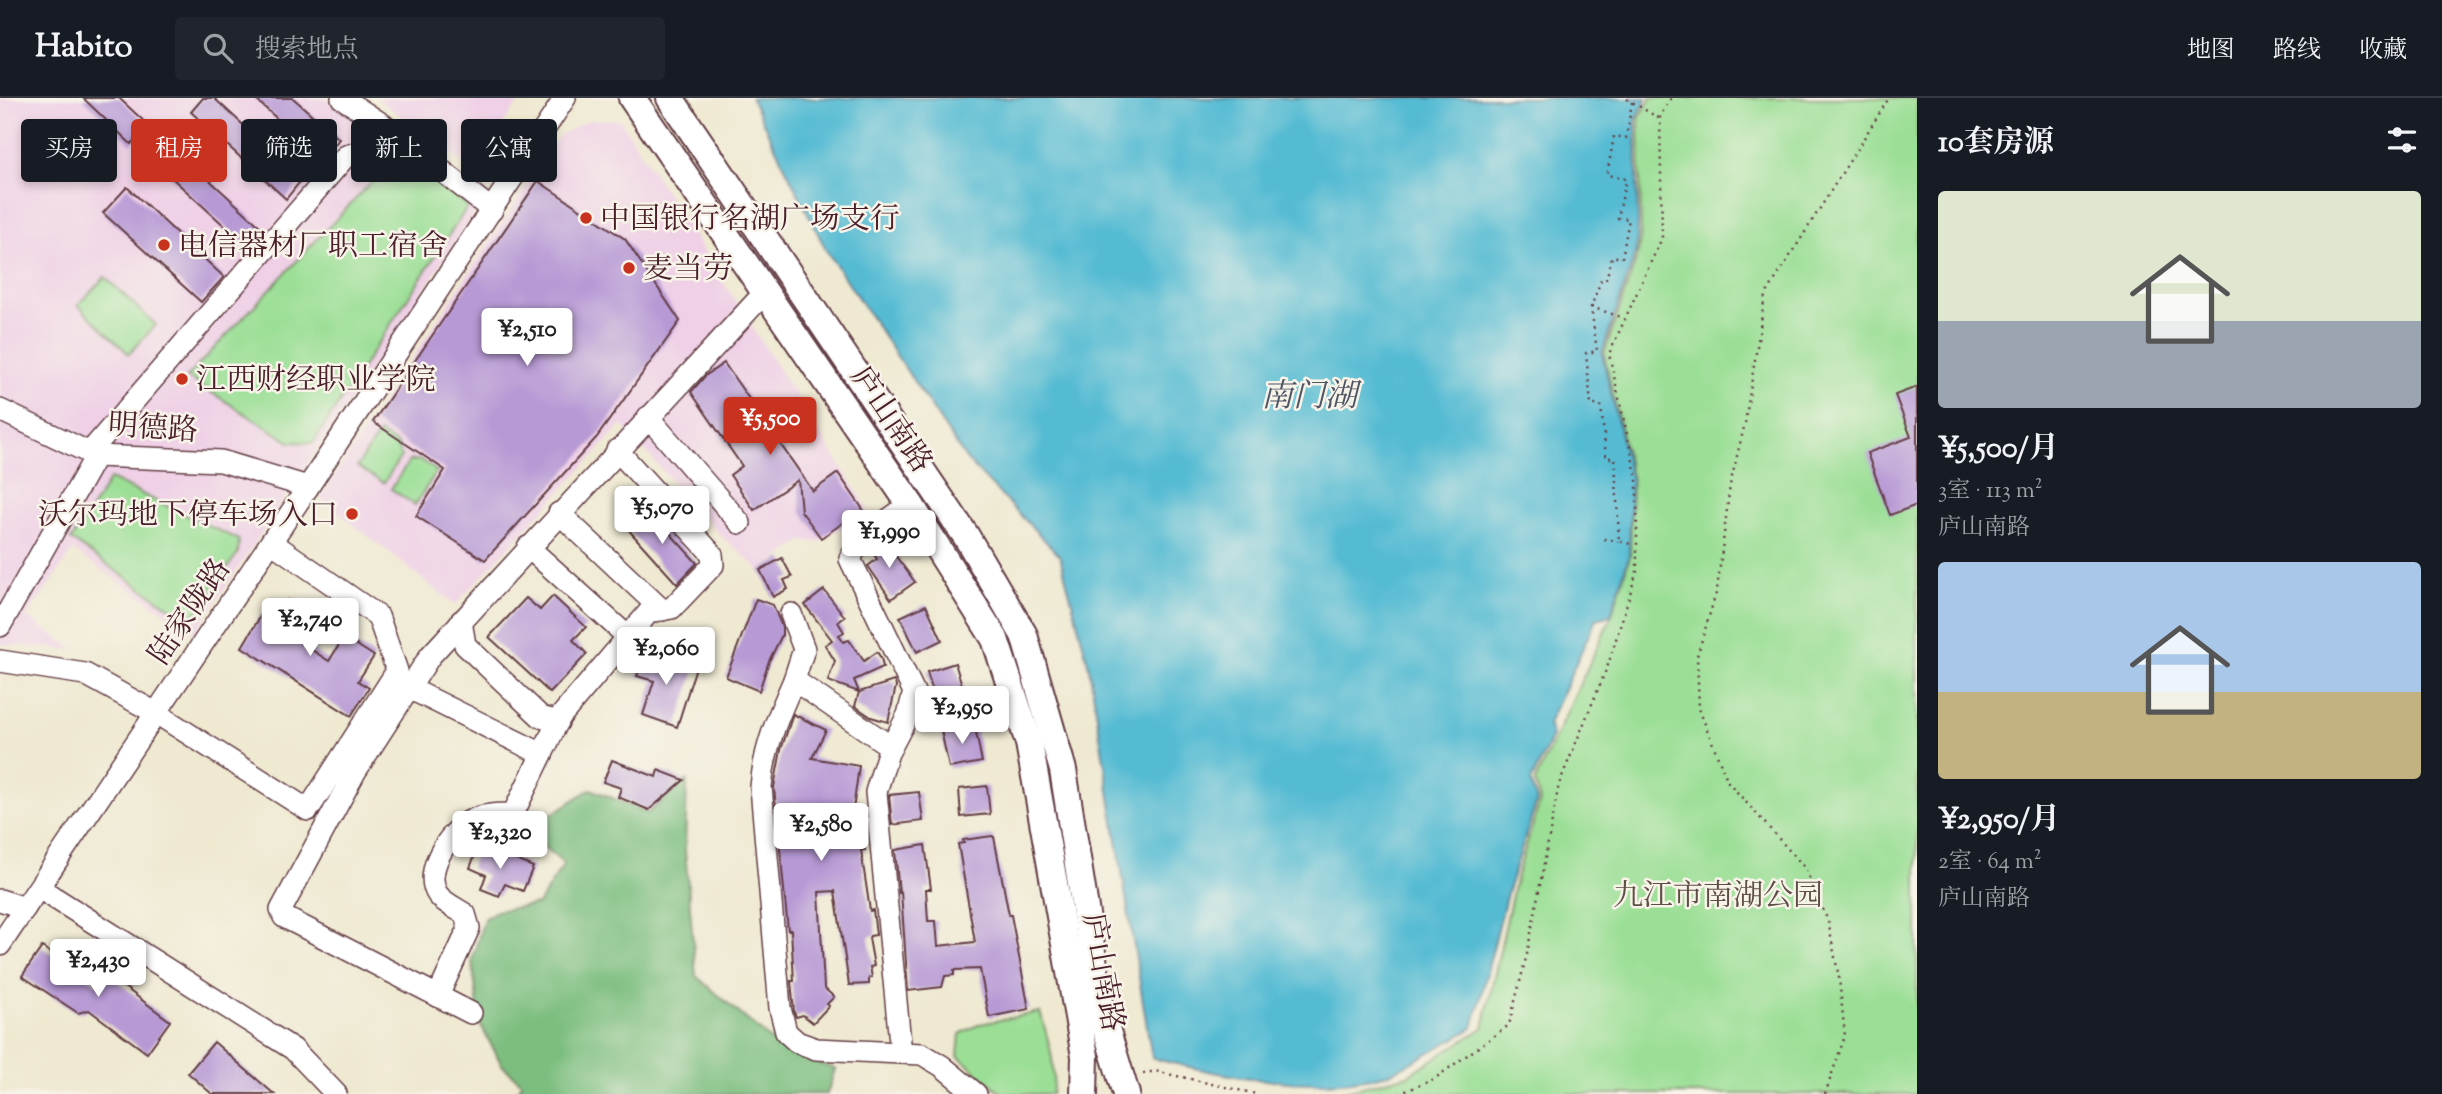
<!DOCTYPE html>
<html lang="zh">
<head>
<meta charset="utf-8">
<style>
	:root { --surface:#171b24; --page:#20242c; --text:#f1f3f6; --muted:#9ea1a6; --line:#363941; --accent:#c8321e }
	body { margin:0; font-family:"Sorts Mill Goudy","Noto Serif SC",serif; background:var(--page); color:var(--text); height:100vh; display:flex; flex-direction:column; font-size:26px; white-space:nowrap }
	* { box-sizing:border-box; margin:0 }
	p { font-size:23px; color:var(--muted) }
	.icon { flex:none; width:38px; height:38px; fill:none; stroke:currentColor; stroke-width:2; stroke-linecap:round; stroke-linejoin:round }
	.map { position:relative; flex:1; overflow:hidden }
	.sheet { display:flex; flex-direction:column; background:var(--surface); width:525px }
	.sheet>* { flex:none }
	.top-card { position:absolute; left:21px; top:21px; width:665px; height:63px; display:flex; gap:14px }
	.price { position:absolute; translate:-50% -60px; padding:0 16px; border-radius:7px; background:#fff; color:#222; font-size:23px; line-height:46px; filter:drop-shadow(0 2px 4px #0008) }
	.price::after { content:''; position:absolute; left:50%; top:42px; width:21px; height:16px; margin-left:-10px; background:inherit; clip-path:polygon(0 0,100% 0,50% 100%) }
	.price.current { background:var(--accent); color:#fff }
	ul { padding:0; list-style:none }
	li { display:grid; align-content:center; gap:14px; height:371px; padding:0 21px }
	li span { display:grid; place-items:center; height:217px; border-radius:7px; color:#555 }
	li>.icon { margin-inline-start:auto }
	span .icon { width:126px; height:126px; fill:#fffc; stroke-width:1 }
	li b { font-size:30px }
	h2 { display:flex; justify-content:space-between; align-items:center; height:84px; padding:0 21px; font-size:30px }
	.pill { padding:0 24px; border-radius:7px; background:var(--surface); box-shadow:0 4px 10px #0003; font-size:24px; line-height:63px }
	.pill.current { background:var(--accent); color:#fff }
	header { display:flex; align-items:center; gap:42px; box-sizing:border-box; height:98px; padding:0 35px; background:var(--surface); border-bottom:2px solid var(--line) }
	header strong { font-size:33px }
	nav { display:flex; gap:38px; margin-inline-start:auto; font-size:24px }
	.search { width:490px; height:63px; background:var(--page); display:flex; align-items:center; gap:18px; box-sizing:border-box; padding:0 24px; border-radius:7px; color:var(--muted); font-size:26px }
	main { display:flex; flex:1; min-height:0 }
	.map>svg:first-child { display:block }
	.built { fill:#efd0e6 }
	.green { fill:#9bdf96; stroke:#727f60; stroke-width:2 }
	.forest { fill:#7cbe7f; stroke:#636e55; stroke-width:2 }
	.water { fill:#55bbd3; stroke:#506d7f; stroke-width:2 }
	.building { fill:#b79ad5 }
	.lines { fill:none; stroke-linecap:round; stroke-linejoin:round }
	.minor-casing { stroke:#633d44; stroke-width:24 }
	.major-casing { stroke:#633d44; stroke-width:30 }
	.path { stroke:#633d44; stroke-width:2.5; stroke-dasharray:2 5; stroke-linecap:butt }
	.minor { stroke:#fff; stroke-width:21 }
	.major { stroke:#fff; stroke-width:26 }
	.poi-dot { fill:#c8321e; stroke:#f7f3e8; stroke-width:2.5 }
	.labels { text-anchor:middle; stroke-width:5; stroke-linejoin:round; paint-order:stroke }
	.poi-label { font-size:30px; fill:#4a1f2b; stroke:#f7f3e8; text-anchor:start }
	.street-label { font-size:30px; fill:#4a1f2b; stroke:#f7f3e8 }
	.park-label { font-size:30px; fill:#5e4f46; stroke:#f7f3e8 }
	.water-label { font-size:32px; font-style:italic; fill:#4e5666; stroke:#f7f3e8 }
</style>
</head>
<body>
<header>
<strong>Habito</strong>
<div class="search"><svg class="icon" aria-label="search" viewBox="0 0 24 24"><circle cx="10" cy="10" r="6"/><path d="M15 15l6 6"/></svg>搜索地点</div>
<nav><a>地图</a><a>路线</a><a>收藏</a></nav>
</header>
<main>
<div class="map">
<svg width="1917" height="996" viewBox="0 0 1917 996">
	<rect width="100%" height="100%" fill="#f7f3e8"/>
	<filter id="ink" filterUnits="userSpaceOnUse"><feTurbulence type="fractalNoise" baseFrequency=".0143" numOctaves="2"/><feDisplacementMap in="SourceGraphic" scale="14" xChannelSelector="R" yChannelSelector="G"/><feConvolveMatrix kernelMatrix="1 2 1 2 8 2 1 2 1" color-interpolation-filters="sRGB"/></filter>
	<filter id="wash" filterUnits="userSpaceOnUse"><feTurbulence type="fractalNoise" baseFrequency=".00686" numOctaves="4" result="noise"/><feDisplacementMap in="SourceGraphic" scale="28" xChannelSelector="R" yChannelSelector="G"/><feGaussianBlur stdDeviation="1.57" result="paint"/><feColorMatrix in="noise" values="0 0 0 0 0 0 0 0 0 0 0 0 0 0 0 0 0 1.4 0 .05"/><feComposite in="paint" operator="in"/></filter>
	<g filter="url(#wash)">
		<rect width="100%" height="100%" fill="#efe9d1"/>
		<g class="built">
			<polygon points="0,0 325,0 478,110 195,535 73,452 27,519 75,552 0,546"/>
			<polygon points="376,0 522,0 471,70"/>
			<polygon points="589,22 620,22 868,411 819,444 802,443 760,472 720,437 622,327 455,507 320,400 560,37"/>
		</g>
		<g class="green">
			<polygon points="1651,0 1917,0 1917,996 1335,996 1408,977 1483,930 1515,784 1540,703 1535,683 1612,517 1630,458 1632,382 1604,256 1638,156 1641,133 1639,21"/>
			<polygon points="397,57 468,108 313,345 290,344 187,279"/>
			<polygon points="105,179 156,227 129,256 78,207"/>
			<polygon points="379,335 398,347 401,358 384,385 357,369"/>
			<polygon points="421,362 437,373 415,407 391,391 409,363"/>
			<polygon points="110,381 239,442 238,455 190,523 71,442"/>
			<path d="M1040,914C1048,941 1057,967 1052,996H1003L958,958L960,936L980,926Z"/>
		</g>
		<polygon class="forest" points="687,682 685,752 696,878 780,950 835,971 827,996 516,996 522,985 502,967 480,926 472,862 484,821 496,813 538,806 564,766 530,737 541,723 591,691 648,715"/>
		<path class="water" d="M751,0H1647L1636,22L1638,129L1636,154L1602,255L1631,382L1629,458L1611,517L1596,521L1548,626L1552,638L1531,684L1537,703L1506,799L1473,930C1445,945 1417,963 1388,976C1316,996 1225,979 1152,960L1089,569L1060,458L966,361L826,152Z"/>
		<g id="blocks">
			<g class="building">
				<polygon points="83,0 119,0 148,27 131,46"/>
				<polygon points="203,0 214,0 302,81 286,101 191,14"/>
				<polygon points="254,0 293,0 339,41 323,62"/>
				<polygon points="167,43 264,132 249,150 151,61"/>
				<polygon points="538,83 625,141 680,223 597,339 485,462 416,418 445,372 373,324"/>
				<polygon points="127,89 224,179 201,204 103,115"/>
				<polygon points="724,265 813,393 838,375 869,420 864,429 855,429 849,421 821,440 801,413 798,382 754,412 730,377 742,368 691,294 705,278"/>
				<polygon points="1917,289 1917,407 1890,417 1867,355 1911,339 1895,297"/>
				<polygon points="647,410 697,465 677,486 626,429"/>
				<polygon points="883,441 915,484 891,501 868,468 877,461 870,451 874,442"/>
				<polygon points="782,460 792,479 784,482 788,491 773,499 760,472"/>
				<polygon points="824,492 845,519 838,524 844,534 839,537 843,544 849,542 864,563 877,554 881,560 883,569 854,582 859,594 828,583 835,563 825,547 832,542 805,507"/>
				<polygon points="553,498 586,529 573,542 587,556 550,595 489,539 526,500 540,512"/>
				<polygon points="756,501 773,507 782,529 782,537 769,563 759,593 726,579"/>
				<polygon points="287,502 317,520 301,545 329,563 344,539 374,558 358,583 369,590 351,618 242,549 261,517 273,524"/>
				<polygon points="926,507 942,542 917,554 900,519"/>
				<polygon points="646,552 696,569 677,629 643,617 654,583 637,578"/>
				<polygon points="955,565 967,603 938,611 927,574"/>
				<polygon points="894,583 896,588 888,624 871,619 855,608 859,594"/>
				<polygon points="793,616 826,632 812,660 859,668 853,712 862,711 865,752 861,752 870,813 873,812 876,837 870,838 869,840 874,868 870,869 872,879 869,880 869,886 849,887 835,793 819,794 824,890 834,899 827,906 829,908 813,925 803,917 796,919 794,914 791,883 794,883 791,832 788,832 774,689 781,652"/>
				<polygon points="974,625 982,664 949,670 941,632"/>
				<polygon points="612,662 656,679 658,672 684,682 649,712 618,699 621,690 603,684"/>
				<polygon points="987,688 990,716 961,719 959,691"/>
				<polygon points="919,694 923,723 892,727 889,697"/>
				<polygon points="992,738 994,739 1009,817 1011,817 1029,911 989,919 980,871 954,872 954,877 945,878 942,889 908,893 901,794 899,795 895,752 925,747 931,791 926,791 928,823 936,823 938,848 975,844 958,746 964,745 963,742"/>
				<polygon points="479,746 533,769 523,793 505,786 499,798 481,791 486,777 470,770"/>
				<polygon points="42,849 96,885 108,877 170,923 147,955 89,912 78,915 22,878"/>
				<polygon points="214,944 274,996 212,996 188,975"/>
			</g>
		</g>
	</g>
	<g filter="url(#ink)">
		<use href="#blocks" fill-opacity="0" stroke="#633d44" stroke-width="2"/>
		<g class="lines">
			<g class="minor-casing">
				<g id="minor">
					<polyline points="342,0 382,26 492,112"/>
					<polyline points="0,312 96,358 221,363 308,389"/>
					<polyline points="648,319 740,425"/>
					<polyline points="89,355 346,58 401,41"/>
					<polyline points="559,415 662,512"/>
					<polyline points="877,430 910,406"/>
					<polyline points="861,441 850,461 914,594 908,617 888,655 876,694 901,955"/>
					<polyline points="528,449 628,539"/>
					<polyline points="791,516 804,551 794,582"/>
					<polyline points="461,523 465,547 541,619 558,624"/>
					<polyline points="0,528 96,358"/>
					<polyline points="0,563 85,576 156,615 308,712 397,573 378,518 271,444"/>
					<polyline points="409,590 542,656"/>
					<path d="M891,649L794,582C778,618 764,650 761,689L780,910L786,934L797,944L816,951L922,956L942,968L976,996"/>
					<polyline points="39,790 293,951 336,996"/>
					<polyline points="0,802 25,810"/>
					<polyline points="0,847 308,389 565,0"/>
					<path d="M438,898L469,830L465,816C456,810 444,805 438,797C422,774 449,734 470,723C483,716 499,716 513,716L560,619L649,514L672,510L713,467L712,456L617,352"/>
					<polyline points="471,915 284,819 281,812 355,674 430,558 766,193"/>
				</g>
			</g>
			<g class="major-casing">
				<g id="major">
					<polyline points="632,0 910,406 995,541 1029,645 1085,958 1084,996"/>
					<polyline points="670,0 966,438 1024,537 1063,672 1102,917 1126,996"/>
				</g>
			</g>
			<g class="path">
				<polyline points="1627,1 1660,21"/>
				<polyline points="1632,4 1626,40 1614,38 1607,77 1626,81 1618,120 1629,121 1622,160 1612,158 1606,182 1601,182 1591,209 1597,253 1586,255 1591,307 1601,307 1606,360 1615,360 1619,443 1634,447"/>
				<polyline points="1591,209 1624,220"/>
				<polyline points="1604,441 1619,443"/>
				<polyline points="1143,976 1155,973 1256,996"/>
				<polyline points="1399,996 1434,981 1509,927 1527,856 1559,686 1608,567 1637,473 1637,381 1609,256 1662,140 1660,18 1671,0"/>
				<polyline points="1825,996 1845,938 1839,880 1828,823 1805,770 1728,684 1699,611 1697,558 1717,492 1730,387 1745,325 1765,198 1889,0"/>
			</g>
			<use href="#minor" class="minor"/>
			<use href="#major" class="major"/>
		</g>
	</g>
	<g class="poi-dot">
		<circle cx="586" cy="120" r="7"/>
		<circle cx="164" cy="147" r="7"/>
		<circle cx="629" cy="170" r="7"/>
		<circle cx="182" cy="281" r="7"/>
		<circle cx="352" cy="416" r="7"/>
	</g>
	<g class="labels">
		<g class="poi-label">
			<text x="600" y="130">中国银行名湖广场支行</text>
			<text x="178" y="157">电信器材厂职工宿舍</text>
			<text x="643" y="180">麦当劳</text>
			<text x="196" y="291">江西财经职业学院</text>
			<text x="338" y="426" text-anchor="end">沃尔玛地下停车场入口</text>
		</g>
		<g class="street-label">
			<text transform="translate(892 321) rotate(56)" y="10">庐山南路</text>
			<text transform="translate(153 329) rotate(4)" y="10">明德路</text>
			<text transform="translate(189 513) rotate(-56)" y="10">陆家陇路</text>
			<text transform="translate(1104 874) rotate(80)" y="10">庐山南路</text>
		</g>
		<g class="park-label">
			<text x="1718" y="807">九江市南湖公园</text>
		</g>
		<g class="water-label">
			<text x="1309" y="308">南门湖</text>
		</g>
	</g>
</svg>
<b class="price" style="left:527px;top:270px">¥2,510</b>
<b class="price current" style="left:770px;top:359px">¥5,500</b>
<b class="price" style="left:662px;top:448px">¥5,070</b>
<b class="price" style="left:889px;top:472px">¥1,990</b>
<b class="price" style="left:310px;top:560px">¥2,740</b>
<b class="price" style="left:666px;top:589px">¥2,060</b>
<b class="price" style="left:962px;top:648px">¥2,950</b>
<b class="price" style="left:821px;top:765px">¥2,580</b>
<b class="price" style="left:500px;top:773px">¥2,320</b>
<b class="price" style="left:98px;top:901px">¥2,430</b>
<div class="top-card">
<a class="pill">买房</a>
<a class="pill current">租房</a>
<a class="pill">筛选</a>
<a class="pill">新上</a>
<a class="pill">公寓</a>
</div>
</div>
<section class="sheet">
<h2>10套房源<svg class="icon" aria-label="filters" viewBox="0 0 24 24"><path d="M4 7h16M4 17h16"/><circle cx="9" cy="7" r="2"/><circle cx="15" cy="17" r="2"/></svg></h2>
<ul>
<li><span style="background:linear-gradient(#dfe7d0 60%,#9aa5b1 0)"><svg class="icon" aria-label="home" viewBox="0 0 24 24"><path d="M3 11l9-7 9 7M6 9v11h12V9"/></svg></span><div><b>¥5,500/月</b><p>3室 · 113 m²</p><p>庐山南路</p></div></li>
<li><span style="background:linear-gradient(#a9c7e8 60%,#c2b280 0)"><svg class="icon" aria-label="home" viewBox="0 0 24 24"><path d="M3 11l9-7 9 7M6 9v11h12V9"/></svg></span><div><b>¥2,950/月</b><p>2室 · 64 m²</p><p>庐山南路</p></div></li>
</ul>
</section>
</main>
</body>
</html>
